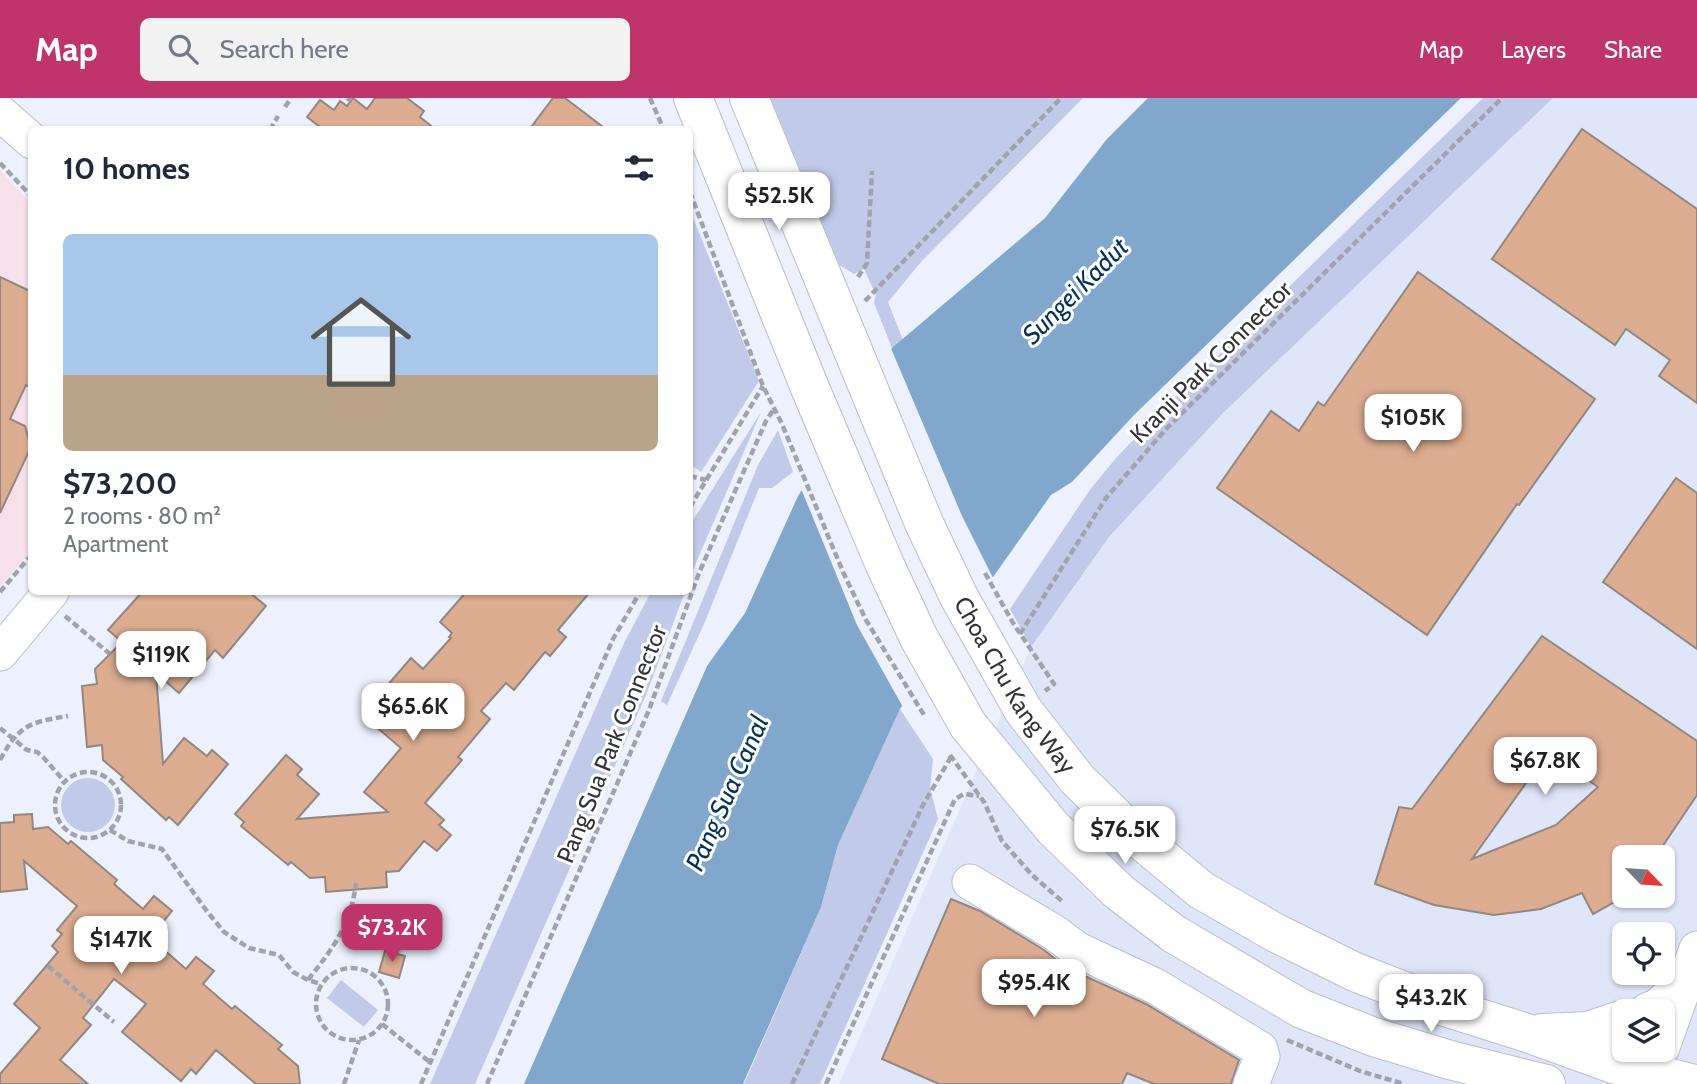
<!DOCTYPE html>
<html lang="en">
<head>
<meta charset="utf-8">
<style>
	:root { --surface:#fff; --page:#f2f2f3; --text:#1f2937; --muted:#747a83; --accent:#be346b }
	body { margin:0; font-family:Cabin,sans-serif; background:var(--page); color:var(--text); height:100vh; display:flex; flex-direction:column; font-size:26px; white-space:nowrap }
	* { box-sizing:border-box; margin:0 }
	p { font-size:23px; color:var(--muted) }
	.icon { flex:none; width:38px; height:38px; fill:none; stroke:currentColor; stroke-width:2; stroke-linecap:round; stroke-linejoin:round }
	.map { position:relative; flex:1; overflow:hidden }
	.details { position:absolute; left:28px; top:28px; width:665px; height:469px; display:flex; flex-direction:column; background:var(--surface); border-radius:10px; box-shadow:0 2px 5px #0004 }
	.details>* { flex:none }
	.needle { width:46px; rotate:115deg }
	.fabs { position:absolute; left:1612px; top:747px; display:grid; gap:14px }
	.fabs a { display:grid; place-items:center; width:63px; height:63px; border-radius:10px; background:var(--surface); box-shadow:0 2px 5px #0004; font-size:35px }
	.price { position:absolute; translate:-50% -60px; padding:0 16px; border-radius:14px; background:#fff; color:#222; font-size:23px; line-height:46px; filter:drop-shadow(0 2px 4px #0008) }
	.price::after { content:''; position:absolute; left:50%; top:42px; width:21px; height:16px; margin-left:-10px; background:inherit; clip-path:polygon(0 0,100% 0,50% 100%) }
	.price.selected { background:var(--accent); color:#fff }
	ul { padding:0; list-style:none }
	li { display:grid; align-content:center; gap:14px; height:371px; padding:0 35px }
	li span { display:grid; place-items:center; height:217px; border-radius:10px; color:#555 }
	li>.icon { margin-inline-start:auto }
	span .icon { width:126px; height:126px; fill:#fffc; stroke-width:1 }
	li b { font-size:30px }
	h2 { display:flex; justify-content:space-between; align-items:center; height:84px; padding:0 35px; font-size:30px }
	header { display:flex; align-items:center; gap:42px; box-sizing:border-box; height:98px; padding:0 35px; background:var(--accent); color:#fff }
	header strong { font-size:33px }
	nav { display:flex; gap:38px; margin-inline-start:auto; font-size:24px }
	.search { width:490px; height:63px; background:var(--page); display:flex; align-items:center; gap:18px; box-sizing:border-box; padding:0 24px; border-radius:10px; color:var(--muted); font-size:26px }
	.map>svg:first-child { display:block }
	.built { fill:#e0e6f9; fill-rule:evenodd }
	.education { fill:#f8e0ea }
	.green { fill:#c1cae8 }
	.water { fill:#81a8cc }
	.pier { fill:#edf1fd }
	.building { fill:#dcad91; stroke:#928781; stroke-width:2; fill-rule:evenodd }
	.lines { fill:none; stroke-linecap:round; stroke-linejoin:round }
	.minor-casing { stroke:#babec9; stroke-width:37 }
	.major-casing { stroke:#babec9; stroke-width:40 }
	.path { stroke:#a0a3ac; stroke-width:4.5; stroke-dasharray:7 3.5; stroke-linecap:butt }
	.minor { stroke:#fff; stroke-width:35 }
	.major { stroke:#fff; stroke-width:38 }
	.labels { text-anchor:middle; stroke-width:6; stroke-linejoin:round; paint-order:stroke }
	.street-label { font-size:24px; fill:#333439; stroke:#fff }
	.water-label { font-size:26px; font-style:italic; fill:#053356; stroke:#fff }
</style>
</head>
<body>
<header>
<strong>Map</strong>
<div class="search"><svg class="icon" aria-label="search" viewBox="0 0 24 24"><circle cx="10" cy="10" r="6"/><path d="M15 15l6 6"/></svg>Search here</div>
<nav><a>Map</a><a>Layers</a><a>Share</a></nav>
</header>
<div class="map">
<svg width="1697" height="986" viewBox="0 0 1697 986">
	<rect width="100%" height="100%" fill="#edf1fd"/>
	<path class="built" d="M1553,0H1697V986H839L1031,549L1109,439L1223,315ZM1624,760H1662V798H1624ZM1624,836H1662V875H1624ZM1624,914H1662V952H1624Z"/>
	<polygon class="education" points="0,72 32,107 31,452 0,490"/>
	<g class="green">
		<polygon points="768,0 1083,0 921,164 888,204 903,242 892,250 874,205 876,197 864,171 854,176 836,165"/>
		<polygon points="1483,0 1553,0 1223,315 1109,439 1031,549 1010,511 1089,393 1116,360 1153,321"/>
		<polygon points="690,112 759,283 701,374 690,366"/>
		<polygon points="761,314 693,472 690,480 690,427"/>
		<polygon points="778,332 793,374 772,390 759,390 704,526 667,607 661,603 758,367"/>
		<polygon points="651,494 685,494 646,597 475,986 430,986 624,545"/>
		<polygon points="900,611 933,661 930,689 938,721 820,986 744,986 821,809 838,747"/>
		<circle cx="88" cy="707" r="27"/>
		<polygon points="341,882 378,912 364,929 327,900"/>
	</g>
	<polygon class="water" points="1148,0 1461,0 1134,317 1072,384 1051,397 900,611 838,747 821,809 743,986 524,986 707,568 745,515 798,398 892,250 1045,120 1107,41"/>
	<polygon class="pier" points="890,248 962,418 994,482 904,611 857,527 800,388"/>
	<g class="building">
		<polygon points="353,0 367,11 375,0 407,0 424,13 420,19 436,32 318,32 320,29 307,19 320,2 334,12 340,3 347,8"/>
		<polygon points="553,0 565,0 607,32 529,32"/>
		<polygon points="1582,31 1697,111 1697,305 1659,278 1670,262 1626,231 1615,247 1492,161"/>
		<polygon points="1418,174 1595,301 1519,407 1517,406 1427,537 1217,390 1271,313 1299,333 1318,304 1324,308"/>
		<polygon points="0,179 32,194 32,290 26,287 10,321 25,328 31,349 0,415"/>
		<polygon points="1676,380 1697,395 1697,551 1603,484"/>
		<polygon points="142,494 249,494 266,508 223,560 215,552 179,595 156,575 163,666 184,640 207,658 212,652 228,666 178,727 169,719 166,722 121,681 123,679 103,662 102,647 87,649 82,588 97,586 95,571 122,544 108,532"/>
		<polygon points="466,494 590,494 558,532 566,539 550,558 545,554 514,592 506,585 481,613 490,621 458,659 462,662 425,705 444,722 439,727 451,737 437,753 424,743 399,773 386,774 387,789 326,794 325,779 310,780 291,764 288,767 241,728 244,724 235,716 286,657 302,671 297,677 319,696 297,721 388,714 364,694 401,650 374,627 379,622 367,611 411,560 423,571 451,540 449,539 452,535 440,524"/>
		<path d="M1542,538L1697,643V697L1662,749L1646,760H1624V773L1617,778L1625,798L1593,816L1582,795L1541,811L1494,817L1434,807L1375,786L1399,709L1412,711ZM1548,654L1598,689L1556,727L1472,761Z"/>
		<polygon points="32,716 33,731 48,729 68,746 71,743 117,782 114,786 143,811 154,798 172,813 162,825 167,830 155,844 186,871 196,859 214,873 203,886 232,911 235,908 282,947 278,951 298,968 300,986 256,986 216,952 196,976 191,971 181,983 122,934 146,906 114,881 83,920 91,927 60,962 88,986 0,986 0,976 40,930 14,906 58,854 52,848 62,836 57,832 77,808 24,763 27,791 0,794 0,725 14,724 14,717"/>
		<polygon points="951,801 980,813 1044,852 1055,861 1054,864 1146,906 1239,962 1231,986 1154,986 1127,975 1122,986 939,986 882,961"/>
		<polygon points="385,853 405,858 399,880 379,874"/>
	</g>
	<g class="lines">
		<g class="minor-casing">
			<g id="minor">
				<polyline points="0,15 32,43"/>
				<polyline points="0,555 51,494"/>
				<polyline points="970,784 1055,835 1076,851 1155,888 1260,951 1262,959 1251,986"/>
				<polyline points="1662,949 1697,851"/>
			</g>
		</g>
		<g class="major-casing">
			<g id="major">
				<polyline points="693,0 810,290 885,467 919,540 968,627 1053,730 1119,794 1174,836 1302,911 1374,939 1450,962 1546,986"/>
				<path id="s1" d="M749,0L924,425L959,499L1023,612L1077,681L1131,734L1201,792L1276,835L1355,874L1442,908L1530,936L1613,966L1695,986"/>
				<polyline points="1648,914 1660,909 1684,885"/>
				<polyline points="1542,935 1588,933 1624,921"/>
			</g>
		</g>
		<g class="path">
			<polyline points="347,0 351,3"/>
			<polyline points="650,0 664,32"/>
			<polyline points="285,9 291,0"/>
			<polyline points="270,32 278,18"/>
			<polyline points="0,65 32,99"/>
			<polyline points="690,94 763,288 782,326 843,474 866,522 924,617"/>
			<polyline points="858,179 867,165 872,73"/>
			<polyline points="865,203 1061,0"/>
			<polyline points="690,378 706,382"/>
			<polyline points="690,409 763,288"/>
			<polyline points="985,475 1013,525 1054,586 1045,593"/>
			<polyline points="0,494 32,456"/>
			<polyline points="65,518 110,556"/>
			<polyline points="1020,536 1106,400 1166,331 1502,0"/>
			<polyline points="0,630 27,652 37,654 43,659 65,684"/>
			<polyline points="950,657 984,704 1002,743 1032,777 1063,804"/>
			<path d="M0,662C19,627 30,624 68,618"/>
			<circle cx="88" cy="707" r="33"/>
			<polyline points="110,732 128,743 162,751 206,812 224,834 249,850 279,857 293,874 308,882 321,886"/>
			<polyline points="48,868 114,924"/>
			<circle cx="352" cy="906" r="36"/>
			<path d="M308,882C333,850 351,827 356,785"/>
			<polyline points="382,926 431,965"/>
			<polyline points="1287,942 1360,973 1404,986"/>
			<polyline points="344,986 359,942"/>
			<polyline points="421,986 613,541 640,494"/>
			<polyline points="487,986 649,612 699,475 766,323 774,311"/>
			<polyline points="792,986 923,707 951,659"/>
			<polyline points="826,986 955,701 964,696 979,698"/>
		</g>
		<use href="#minor" class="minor"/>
		<use href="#major" class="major"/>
	</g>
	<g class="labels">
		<g class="street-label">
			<text transform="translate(1211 264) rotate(-45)" y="8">Kranji Park Connector</text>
			<text dy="8" stroke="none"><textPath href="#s1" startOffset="646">Choa Chu Kang Way</textPath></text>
			<text transform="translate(612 646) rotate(-68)" y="8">Pang Sua Park Connector</text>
		</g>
		<g class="water-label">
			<text transform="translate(1075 193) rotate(-45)" y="9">Sungei Kadut</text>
			<text transform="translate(727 695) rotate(-66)" y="9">Pang Sua Canal</text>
		</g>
	</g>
</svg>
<div class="fabs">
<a><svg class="needle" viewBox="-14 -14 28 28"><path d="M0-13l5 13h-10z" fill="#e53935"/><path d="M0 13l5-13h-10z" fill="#747a83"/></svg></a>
<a><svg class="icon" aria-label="locate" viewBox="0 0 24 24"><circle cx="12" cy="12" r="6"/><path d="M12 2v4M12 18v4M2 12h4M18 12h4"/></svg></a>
<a><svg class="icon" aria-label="layers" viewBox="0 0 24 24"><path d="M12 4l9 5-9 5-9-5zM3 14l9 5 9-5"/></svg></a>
</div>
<b class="price" style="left:779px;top:134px">$52.5K</b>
<b class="price" style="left:1413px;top:356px">$105K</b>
<b class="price" style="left:161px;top:593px">$119K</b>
<b class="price" style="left:413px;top:645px">$65.6K</b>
<b class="price" style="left:1545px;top:699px">$67.8K</b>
<b class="price" style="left:1125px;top:768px">$76.5K</b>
<b class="price selected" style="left:392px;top:866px">$73.2K</b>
<b class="price" style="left:121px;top:878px">$147K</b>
<b class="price" style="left:1034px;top:921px">$95.4K</b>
<b class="price" style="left:1431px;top:936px">$43.2K</b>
<section class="details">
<h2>10 homes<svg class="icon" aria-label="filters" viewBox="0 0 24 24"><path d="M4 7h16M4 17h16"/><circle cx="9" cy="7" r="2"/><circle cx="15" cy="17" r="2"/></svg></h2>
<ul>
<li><span style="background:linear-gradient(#a9c7e8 65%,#b9a48a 0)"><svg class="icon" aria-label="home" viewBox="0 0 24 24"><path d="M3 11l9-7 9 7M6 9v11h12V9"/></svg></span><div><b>$73,200</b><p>2 rooms · 80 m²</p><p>Apartment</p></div></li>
</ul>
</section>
</div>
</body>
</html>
